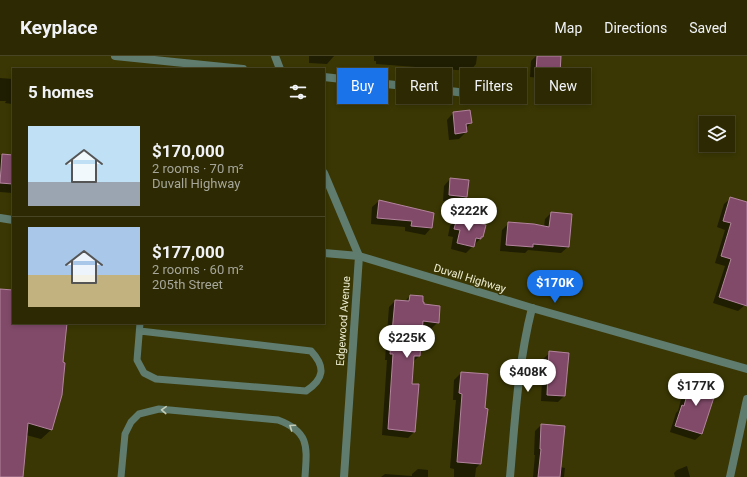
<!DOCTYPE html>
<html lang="en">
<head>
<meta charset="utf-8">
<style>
	:root { --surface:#2c2903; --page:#383512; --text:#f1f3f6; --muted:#a6a69a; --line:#484525; --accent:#1a73e8 }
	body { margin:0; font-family:Roboto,sans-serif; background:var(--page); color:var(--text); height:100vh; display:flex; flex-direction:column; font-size:15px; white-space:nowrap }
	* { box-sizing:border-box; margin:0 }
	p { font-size:13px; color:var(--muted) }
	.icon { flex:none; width:22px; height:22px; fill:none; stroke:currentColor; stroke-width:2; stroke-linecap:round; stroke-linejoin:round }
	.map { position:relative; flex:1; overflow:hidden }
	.drawer { position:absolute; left:12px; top:12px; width:313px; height:256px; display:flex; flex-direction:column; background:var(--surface); border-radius:0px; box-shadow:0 2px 6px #0003,0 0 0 1px var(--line) }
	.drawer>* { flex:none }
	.top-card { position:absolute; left:337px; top:12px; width:350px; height:36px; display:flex; gap:8px }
	.buttons { position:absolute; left:699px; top:60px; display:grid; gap:8px }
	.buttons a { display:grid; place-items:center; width:36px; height:36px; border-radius:0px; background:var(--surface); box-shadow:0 2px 6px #0003,0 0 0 1px var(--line); font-size:20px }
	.price { position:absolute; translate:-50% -34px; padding:0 9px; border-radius:14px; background:#fff; color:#222; font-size:13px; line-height:26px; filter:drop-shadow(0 1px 2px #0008) }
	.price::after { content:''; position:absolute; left:50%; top:24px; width:12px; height:9px; margin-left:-6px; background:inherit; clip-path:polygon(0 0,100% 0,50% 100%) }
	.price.active { background:var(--accent); color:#fff }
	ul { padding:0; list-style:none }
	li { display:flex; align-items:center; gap:12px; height:100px; padding:0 16px }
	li+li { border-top:1px solid var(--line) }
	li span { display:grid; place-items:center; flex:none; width:112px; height:80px; border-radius:0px; color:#555 }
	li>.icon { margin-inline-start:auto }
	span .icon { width:48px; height:48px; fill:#fffc; stroke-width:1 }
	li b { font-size:17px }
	h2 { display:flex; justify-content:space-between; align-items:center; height:48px; padding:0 16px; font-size:17px }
	.tag { padding:0 14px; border-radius:0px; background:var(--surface); box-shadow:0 2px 6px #0003,0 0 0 1px var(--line); font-size:14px; line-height:36px }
	.tag.active { background:var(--accent); color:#fff }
	header { display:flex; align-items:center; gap:24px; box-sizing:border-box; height:56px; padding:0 20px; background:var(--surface); border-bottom:1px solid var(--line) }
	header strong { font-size:19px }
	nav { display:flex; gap:22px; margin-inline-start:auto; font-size:14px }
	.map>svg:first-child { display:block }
	.shadow { fill:#0007 }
	.building { fill:#814a69; stroke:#b3849d }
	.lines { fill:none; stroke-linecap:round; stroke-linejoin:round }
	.service { stroke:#5f7c6f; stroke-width:7 }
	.minor { stroke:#5f7c6f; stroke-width:8 }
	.tertiary { stroke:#5f7c6f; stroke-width:8 }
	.oneway { stroke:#c3ccb6 }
	.labels { text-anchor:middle; stroke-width:3; stroke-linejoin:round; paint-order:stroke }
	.street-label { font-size:11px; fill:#eeeed4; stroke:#3a3704 }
</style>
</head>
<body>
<header>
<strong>Keyplace</strong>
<nav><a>Map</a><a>Directions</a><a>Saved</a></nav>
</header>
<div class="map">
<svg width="747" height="421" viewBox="0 0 747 421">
	<rect width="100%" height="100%" fill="#3a3704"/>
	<g class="shadow">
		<polygon points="309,0 334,0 327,8 309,7"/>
		<polygon points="374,0 477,0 476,8 470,15 376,8 376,5 374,5"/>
		<polygon points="536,0 560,0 559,16 552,23 530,21 531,5"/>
		<polygon points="0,22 13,23 13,55 12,55 12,48 5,47 6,45 0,45"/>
		<polygon points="453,57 471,67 466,72 466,76 459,83 449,84 447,64"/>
		<polygon points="0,99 11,100 13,106 13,137 0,136"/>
		<polygon points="450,123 466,140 460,147 443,145 444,130"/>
		<polygon points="731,142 747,147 747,241 745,249 738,255 713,247 725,210 715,207 725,174 717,171 724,148"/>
		<polygon points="379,145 433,157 431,172 425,179 405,175 405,171 371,168 372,151"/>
		<polygon points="551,157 568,191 561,197 528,194 525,197 500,195 502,174 509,167 544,171 545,163"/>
		<polygon points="457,163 482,181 466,197 451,193 453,181 448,180 450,170"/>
		<polygon points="0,234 13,235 13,267 62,267 51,374 41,383 26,379 22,421 0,421"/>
		<polygon points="410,240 423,249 438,266 431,273 421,272 419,300 413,306 411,329 414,376 408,382 382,379 387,304 385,304 389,251 395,245 405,245"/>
		<polygon points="550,297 564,340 558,346 541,345 543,303"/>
		<polygon points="461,317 484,353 484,367 480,408 476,412 475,421 454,421 454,413 450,412 456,344 453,344 454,324"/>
		<polygon points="691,326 702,378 695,384 670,376 676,357 678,355 684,332"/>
		<polygon points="541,369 560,411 565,412 564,421 533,421 535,399 534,399 535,375"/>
		<polygon points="687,410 690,421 675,421 674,417 677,414"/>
		<polygon points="418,413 428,414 428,421 381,421 385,418 412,420 412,418"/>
	</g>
	<g class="building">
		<polygon points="537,0 561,0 560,17 536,15"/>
		<polygon points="470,54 472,67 466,68 467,76 455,78 453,56"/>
		<polygon points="2,98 13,99 13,128 0,127"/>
		<polygon points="450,122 469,124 467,141 449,139"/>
		<polygon points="730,141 747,146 747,250 719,241 731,203 721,200 731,167 723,165"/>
		<polygon points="379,144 434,157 432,172 411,170 412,165 377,162"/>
		<polygon points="551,156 572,158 569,191 533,188 533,191 506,189 508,166 534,168 549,171"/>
		<polygon points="457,162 486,169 483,181 481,181 481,183 476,182 474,191 457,187 460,174 454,173"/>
		<polygon points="0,233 13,234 13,267 67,267 63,306 65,307 62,339 52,374 28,367 23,421 0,421"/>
		<polygon points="410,239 423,240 423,246 424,246 424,248 440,250 439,267 423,265 420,300 414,300 412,328 419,328 415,376 388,373 393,298 390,298 395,244 409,245"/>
		<polygon points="549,295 569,297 565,340 547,339"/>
		<polygon points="461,316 488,318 485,352 488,353 481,408 457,406 462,338 459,337"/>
		<polygon points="691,324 717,332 702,378 675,370 682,349 684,350"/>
		<polygon points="541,368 565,370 560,421 538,421 541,393 540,393"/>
	</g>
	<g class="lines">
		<g class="service">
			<path d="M140,275L311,295C326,311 324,323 306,335L156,323L144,317L137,304L140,267"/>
			<path d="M121,421L125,378L131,366L139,358L159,353L278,364C310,376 307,391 305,421"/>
		</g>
		<g class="minor">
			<polyline points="115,0 243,13"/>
			<polyline points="275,0 280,13"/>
			<polyline points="324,21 520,43"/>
			<polyline points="324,117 359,200 344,421"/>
			<path d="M510,421C515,364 518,307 532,252"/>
			<polyline points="730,421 747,343"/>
		</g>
		<g class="tertiary">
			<polyline points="0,162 13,164"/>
			<polyline points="324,197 359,200 532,252 747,313"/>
		</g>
	</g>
	<defs><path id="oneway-chevron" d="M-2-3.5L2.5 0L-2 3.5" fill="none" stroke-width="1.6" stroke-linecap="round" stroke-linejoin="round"/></defs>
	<g class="oneway">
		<use href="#oneway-chevron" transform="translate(164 354) rotate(-177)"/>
		<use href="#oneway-chevron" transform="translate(292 371) rotate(-145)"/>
	</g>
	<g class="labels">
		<g class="street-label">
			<text transform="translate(470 222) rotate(17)" y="4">Duvall Highway</text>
			<text transform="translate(343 265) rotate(-86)" y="4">Edgewood Avenue</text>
		</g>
	</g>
</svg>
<div class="buttons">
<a><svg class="icon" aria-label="layers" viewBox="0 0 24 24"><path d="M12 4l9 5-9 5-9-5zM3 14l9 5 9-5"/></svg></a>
</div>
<b class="price" style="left:469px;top:176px">$222K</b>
<b class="price active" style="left:555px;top:248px">$170K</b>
<b class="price" style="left:407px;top:303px">$225K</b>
<b class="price" style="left:528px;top:337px">$408K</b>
<b class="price" style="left:696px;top:351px">$177K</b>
<div class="top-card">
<a class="tag active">Buy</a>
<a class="tag">Rent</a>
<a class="tag">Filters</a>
<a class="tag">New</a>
</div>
<section class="drawer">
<h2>5 homes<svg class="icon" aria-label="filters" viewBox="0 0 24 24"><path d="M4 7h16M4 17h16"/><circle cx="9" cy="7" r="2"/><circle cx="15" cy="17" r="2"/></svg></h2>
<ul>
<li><span style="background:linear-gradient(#bfe0f5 70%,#9aa5b1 0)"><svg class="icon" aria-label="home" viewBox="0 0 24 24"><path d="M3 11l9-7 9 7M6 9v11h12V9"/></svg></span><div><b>$170,000</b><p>2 rooms · 70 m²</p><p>Duvall Highway</p></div></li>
<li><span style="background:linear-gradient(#a9c7e8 60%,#c2b280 0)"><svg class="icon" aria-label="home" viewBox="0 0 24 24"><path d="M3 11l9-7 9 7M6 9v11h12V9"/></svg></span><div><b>$177,000</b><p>2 rooms · 60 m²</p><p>205th Street</p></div></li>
</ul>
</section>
</div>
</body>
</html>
